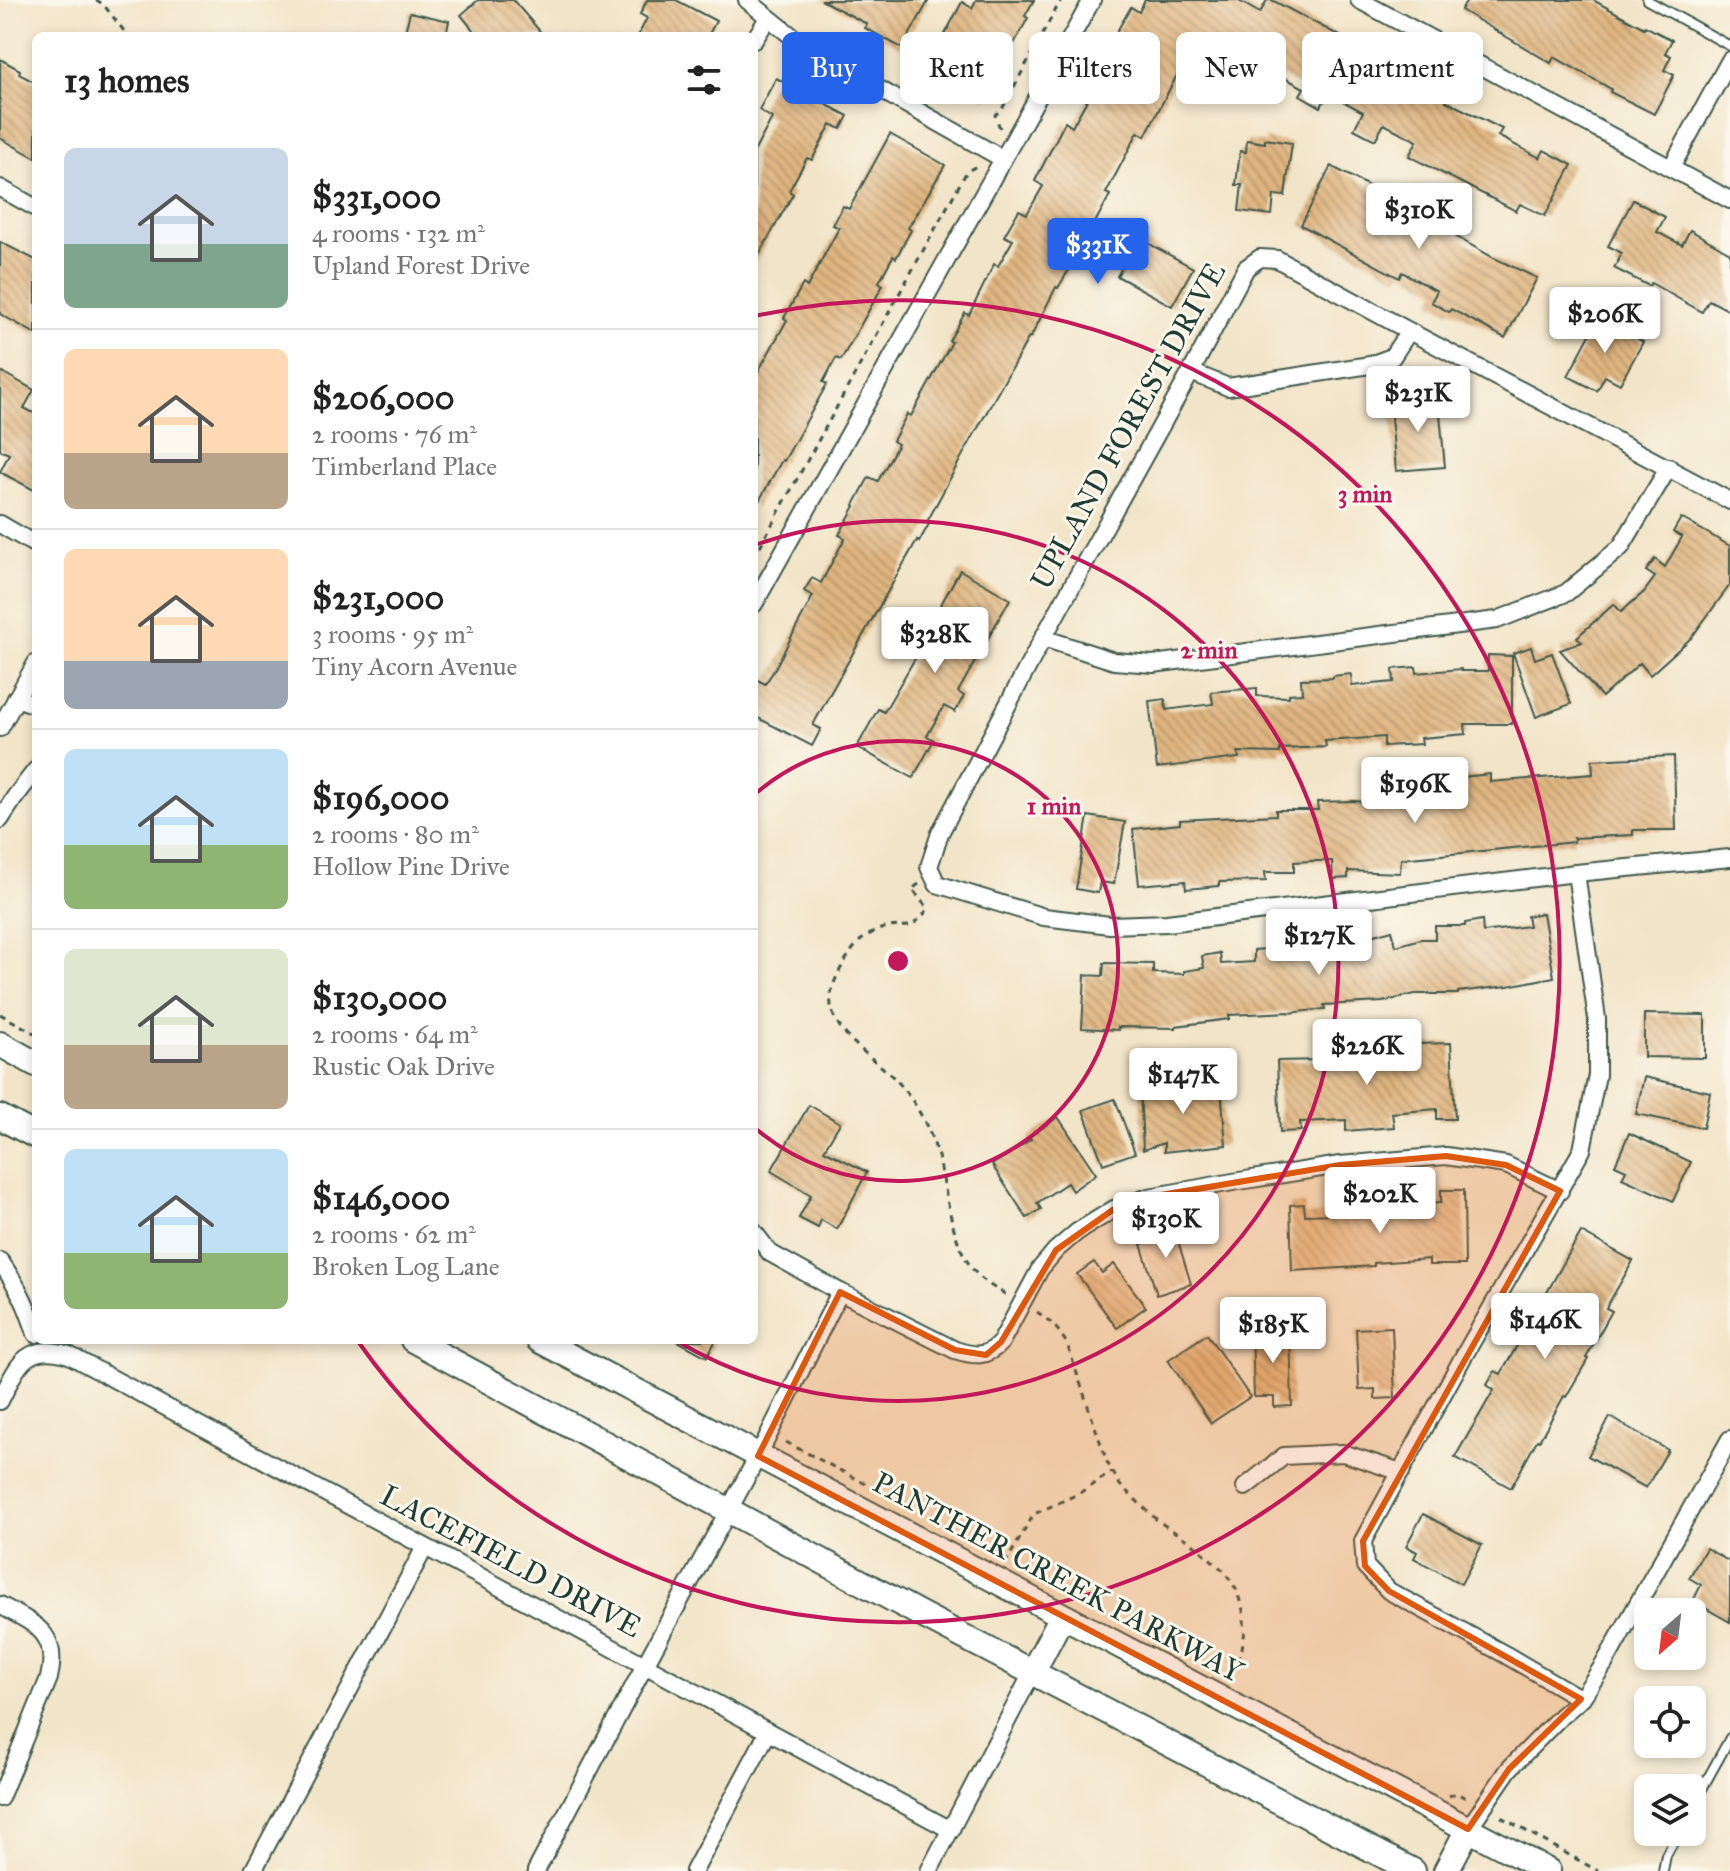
<!DOCTYPE html>
<html lang="en">
<head>
<meta charset="utf-8">
<style>
	:root { --surface:#fff; --page:#f2f2f2; --text:#222; --muted:#767676; --line:#e0e0e0; --accent:#2563eb }
	body { margin:0; font-family:"IM FELL Great Primer",serif; background:var(--page); color:var(--text); height:100vh; display:flex; flex-direction:column; font-size:30px; white-space:nowrap }
	* { box-sizing:border-box; margin:0 }
	p { font-size:26px; color:var(--muted) }
	.icon { flex:none; width:44px; height:44px; fill:none; stroke:currentColor; stroke-width:2; stroke-linecap:round; stroke-linejoin:round }
	.map { position:relative; flex:1; overflow:hidden }
	.sheet { position:absolute; left:32px; top:32px; width:726px; height:1312px; display:flex; flex-direction:column; background:var(--surface); border-radius:12px; box-shadow:0 4px 12px #0003 }
	.sheet>* { flex:none }
	.guide { position:absolute; left:782px; top:32px; width:760px; height:72px; display:flex; gap:16px }
	.needle { width:52px; rotate:208deg }
	.controls { position:absolute; left:1634px; top:1598px; display:grid; gap:16px }
	.controls a { display:grid; place-items:center; width:72px; height:72px; border-radius:12px; background:var(--surface); box-shadow:0 4px 12px #0003; font-size:40px }
	.price { position:absolute; translate:-50% -68px; padding:0 18px; border-radius:8px; background:#fff; color:#222; font-size:26px; line-height:52px; filter:drop-shadow(0 2px 4px #0008) }
	.price::after { content:''; position:absolute; left:50%; top:48px; width:24px; height:18px; margin-left:-12px; background:inherit; clip-path:polygon(0 0,100% 0,50% 100%) }
	.price.selected { background:var(--accent); color:#fff }
	ul { padding:0; list-style:none }
	li { display:flex; align-items:center; gap:24px; height:200px; padding:0 32px }
	li+li { border-top:2px solid var(--line) }
	li span { display:grid; place-items:center; flex:none; width:224px; height:160px; border-radius:12px; color:#555 }
	li>.icon { margin-inline-start:auto }
	span .icon { width:96px; height:96px; fill:#fffc; stroke-width:1 }
	li b { font-size:34px }
	h2 { display:flex; justify-content:space-between; align-items:center; height:96px; padding:0 32px; font-size:34px }
	.chip { padding:0 28px; border-radius:12px; background:var(--surface); box-shadow:0 4px 12px #0003; font-size:28px; line-height:72px }
	.chip.selected { background:var(--accent); color:#fff }
	.map>svg:first-child { display:block }
	.building { fill:url(#building-back-hatch) }
	.lines { fill:none; stroke-linecap:round; stroke-linejoin:round }
	.service-casing { stroke:#3f564a; stroke-width:12 }
	.minor-casing { stroke:#3f564a; stroke-width:20 }
	.secondary-casing { stroke:#3f564a; stroke-width:28 }
	.path { stroke:#3f564a; stroke-width:3; stroke-dasharray:6 6; stroke-linecap:butt }
	.service { stroke:#fff; stroke-width:8 }
	.minor { stroke:#fff; stroke-width:16 }
	.secondary { stroke:#fff; stroke-width:24 }
	.marked { fill:#de580e; fill-opacity:0.2; stroke:#de580e; stroke-width:6; stroke-linejoin:round }
	.ring { fill:none; stroke:#c2185b; stroke-width:4 }
	.labels { text-anchor:middle; stroke-width:6; stroke-linejoin:round; paint-order:stroke }
	.street-label { font-size:30px; fill:#1f3d34; stroke:#fbf7ec }
	.centre { fill:#c2185b; stroke:#fbf7ec; stroke-width:4 }
	.ring-label { font-size:24px; text-anchor:middle; font-weight:bold; fill:#c2185b; stroke:#fbf7ec; stroke-width:6; stroke-linejoin:round; paint-order:stroke }
</style>
</head>
<body>
<div class="map">
<svg width="1730" height="1871" viewBox="0 0 1730 1871">
	<defs>
		<pattern id="building-back-hatch" width="6" height="6" patternUnits="userSpaceOnUse" patternTransform="scale(2)"><rect width="6" height="6" fill="#e0b580"/><path d="M-1 5l2 2M0 0l6 6M5-1l2 2" fill="none" stroke="#b5946a"/></pattern>
	</defs>
	<rect width="100%" height="100%" fill="#fbf7ec"/>
	<filter id="ink" filterUnits="userSpaceOnUse"><feTurbulence type="fractalNoise" baseFrequency=".0125" numOctaves="2"/><feDisplacementMap in="SourceGraphic" scale="16" xChannelSelector="R" yChannelSelector="G"/><feConvolveMatrix kernelMatrix="1 2 1 2 8 2 1 2 1" color-interpolation-filters="sRGB"/></filter>
	<filter id="wash" filterUnits="userSpaceOnUse"><feTurbulence type="fractalNoise" baseFrequency=".006" numOctaves="4" result="noise"/><feDisplacementMap in="SourceGraphic" scale="32" xChannelSelector="R" yChannelSelector="G"/><feGaussianBlur stdDeviation="1.8" result="paint"/><feColorMatrix in="noise" values="0 0 0 0 0 0 0 0 0 0 0 0 0 0 0 0 0 1.4 0 .05"/><feComposite in="paint" operator="in"/></filter>
	<g filter="url(#wash)">
		<rect width="100%" height="100%" fill="#f2e4c8"/>
		<g id="blocks">
			<g class="building">
				<polygon points="478,0 513,0 544,36 478,36 461,15"/>
				<polygon points="647,0 676,0 716,21 708,36 638,36 647,18 640,14"/>
				<polygon points="821,0 929,0 902,48 865,28 867,24"/>
				<polygon points="976,0 1034,0 1025,16 1028,18 1000,69 1002,70 987,99 932,70 938,57 934,55 962,2 972,8"/>
				<polygon points="1145,0 1237,0 1260,13 1267,0 1272,0 1340,36 1333,50 1358,63 1363,52 1393,68 1387,80 1411,93 1418,82 1448,98 1446,101 1502,129 1498,136 1540,158 1544,150 1572,165 1545,216 1520,204 1516,211 1409,156 1417,141 1384,124 1375,140 1354,129 1363,112 1328,93 1321,107 1300,95 1304,88 1281,76 1284,71 1258,57 1253,67 1197,37 1145,136 1138,132 1106,193 1110,195 1070,268 1058,288 1056,287 1031,337 1029,337 961,458 927,522 929,524 919,542 917,540 831,692 813,725 821,729 812,746 754,716 754,678 765,684 773,672 813,596 804,591 812,578 821,583 845,538 839,535 855,506 854,505 869,477 878,481 898,444 893,441 907,414 911,416 952,342 949,341 965,313 969,315 994,264 998,266 1013,240 1004,236 1019,210 1027,214 1043,186 1035,181 1065,122 1072,127 1093,89 1088,86 1102,59 1112,64 1126,38 1116,33 1131,7 1139,12"/>
				<polygon points="1467,0 1593,0 1644,28 1645,26 1672,40 1665,53 1671,56 1664,70 1674,75 1654,114 1610,92 1611,89 1554,57 1551,63 1461,10"/>
				<polygon points="410,12 449,21 446,36 404,36"/>
				<polygon points="0,59 20,70 19,74 36,83 36,158 0,138"/>
				<polygon points="776,78 848,116 841,129 831,124 812,160 807,158 789,191 793,194 754,264 754,152 772,118 759,110"/>
				<polygon points="890,134 945,165 908,228 911,230 896,258 893,256 879,282 883,285 841,360 836,358 823,382 827,384 784,461 782,460 754,510 754,379 787,320 784,318 803,284 807,287 839,228 833,225 843,206 849,209"/>
				<polygon points="1265,139 1292,143 1285,196 1274,195 1272,215 1239,211 1242,185 1236,185 1240,151 1246,152 1247,140 1265,143"/>
				<polygon points="1331,166 1457,233 1455,236 1494,258 1537,278 1505,338 1451,309 1449,312 1431,302 1437,291 1402,272 1399,278 1301,225"/>
				<polygon points="1633,200 1665,217 1657,232 1682,245 1690,230 1730,253 1730,311 1709,300 1702,312 1651,283 1649,286 1614,268 1622,253 1608,246"/>
				<polygon points="1139,238 1193,268 1172,306 1117,276"/>
				<polygon points="0,242 36,260 36,334 0,314"/>
				<polygon points="1601,314 1617,323 1615,326 1643,342 1620,384 1605,376 1597,391 1568,376"/>
				<polygon points="0,371 34,390 24,408 36,414 36,491 0,472 9,454 0,450"/>
				<polygon points="1438,393 1445,467 1396,471 1390,406 1409,405 1408,396"/>
				<polygon points="1681,518 1730,546 1730,585 1691,638 1650,675 1640,663 1602,697 1560,650 1582,642 1577,637 1614,604 1621,612 1644,592 1655,577 1646,571 1655,559 1665,567 1682,537 1673,532"/>
				<polygon points="960,570 1010,599 958,692 964,696 955,712 944,706 927,736 934,740 913,778 857,747 878,709 884,712 943,610 939,608"/>
				<polygon points="1531,647 1535,659 1552,653 1571,704 1536,717 1513,653"/>
				<polygon points="1488,655 1512,656 1512,724 1465,724 1466,734 1421,738 1422,744 1384,746 1384,737 1325,741 1326,747 1280,749 1280,753 1238,752 1239,758 1157,768 1149,701 1165,699 1166,710 1213,704 1211,692 1257,688 1257,696 1289,697 1289,694 1302,693 1301,679 1333,678 1333,676 1351,674 1352,686 1394,682 1393,669 1416,667 1417,673 1461,669 1461,671 1488,671"/>
				<polygon points="1674,756 1676,830 1633,830 1633,835 1574,838 1574,842 1401,859 1400,873 1348,871 1348,878 1333,879 1332,861 1311,861 1294,862 1294,872 1265,872 1266,881 1219,882 1219,886 1186,889 1185,881 1139,885 1133,829 1180,824 1180,820 1276,815 1276,810 1318,810 1317,802 1353,801 1385,803 1385,795 1408,796 1407,784 1453,781 1453,778 1490,774 1490,782 1593,774 1592,760"/>
				<polygon points="1088,816 1125,822 1114,884 1100,882 1098,893 1076,889"/>
				<polygon points="1543,913 1554,977 1508,986 1458,992 1458,994 1415,994 1382,1002 1324,1005 1325,1009 1289,1013 1289,1012 1229,1015 1229,1019 1176,1026 1176,1028 1118,1027 1118,1030 1082,1028 1085,975 1103,976 1104,963 1153,964 1153,973 1184,974 1184,971 1204,968 1202,956 1220,953 1221,964 1254,962 1254,950 1281,948 1281,945 1298,943 1300,955 1346,950 1345,937 1371,936 1392,930 1396,946 1421,939 1435,939 1435,926 1465,926 1465,923 1482,920 1483,932 1529,926 1527,916"/>
				<polygon points="1644,1014 1705,1015 1705,1058 1644,1057"/>
				<polygon points="1451,1043 1455,1119 1437,1119 1437,1109 1392,1113 1394,1127 1346,1131 1346,1120 1300,1122 1301,1131 1280,1132 1277,1061 1322,1060 1322,1056 1417,1047 1417,1044"/>
				<polygon points="1644,1077 1710,1092 1703,1128 1636,1114"/>
				<polygon points="1220,1078 1226,1145 1164,1152 1164,1143 1143,1150 1140,1088 1186,1086 1186,1081"/>
				<polygon points="1115,1099 1135,1153 1103,1164 1083,1110"/>
				<polygon points="809,1105 840,1123 824,1150 867,1172 837,1229 821,1220 818,1228 799,1218 811,1195 771,1171"/>
				<polygon points="1058,1117 1096,1174 1072,1191 1067,1183 1037,1203 1041,1209 1027,1218 992,1165 1031,1139 1029,1137"/>
				<polygon points="1629,1133 1691,1162 1673,1201 1622,1178 1626,1170 1615,1165"/>
				<polygon points="1441,1190 1464,1190 1465,1265 1429,1265 1429,1259 1374,1263 1374,1266 1292,1271 1290,1205 1304,1204 1305,1215 1336,1214 1336,1212 1351,1211 1351,1198 1372,1198 1372,1209 1429,1206 1429,1203 1441,1202"/>
				<polygon points="1172,1221 1191,1284 1157,1295 1141,1244 1156,1240 1152,1228"/>
				<polygon points="1581,1232 1633,1261 1606,1308 1612,1311 1586,1358 1588,1359 1566,1397 1564,1396 1539,1441 1537,1440 1511,1488 1455,1457 1494,1390 1487,1385 1495,1371 1501,1374"/>
				<polygon points="1094,1262 1102,1273 1114,1264 1146,1307 1117,1328 1077,1274"/>
				<polygon points="1392,1327 1395,1398 1375,1399 1375,1389 1359,1390 1356,1329"/>
				<polygon points="1290,1328 1292,1406 1274,1407 1274,1397 1254,1397 1252,1329"/>
				<polygon points="1207,1334 1250,1397 1211,1423 1168,1360"/>
				<polygon points="676,1340 716,1340 707,1357"/>
				<polygon points="1610,1417 1668,1450 1646,1488 1588,1456"/>
				<polygon points="1423,1514 1482,1545 1461,1584 1414,1558 1417,1552 1406,1546"/>
				<polygon points="1706,1548 1730,1562 1730,1622 1693,1601 1701,1585 1689,1578"/>
			</g>
		</g>
	</g>
	<g filter="url(#ink)">
		<use href="#blocks" fill-opacity="0" stroke="#3f564a" stroke-width="2"/>
		<g class="lines">
			<g class="service-casing">
				<g id="service">
					<polyline points="1647,0 1730,46"/>
					<polyline points="1692,1807 1730,1738"/>
					<polyline points="1663,1871 1666,1855 1679,1832"/>
				</g>
			</g>
			<g class="minor-casing">
				<g id="minor">
					<polyline points="747,0 799,42 840,67 1003,159"/>
					<polyline points="1359,0 1730,200"/>
					<polyline points="754,40 768,18"/>
					<polyline points="1671,168 1730,60"/>
					<polyline points="0,188 36,208"/>
					<polyline points="1191,372 1228,387 1370,365 1392,357 1409,331"/>
					<polyline points="1730,501 1409,331 1277,259 1260,258 1246,268 1191,372 1043,638 940,833 929,867 937,884 1044,917 1110,925 1167,923 1576,873 1730,858"/>
					<polyline points="0,524 36,545"/>
					<polyline points="754,604 1092,0"/>
					<polyline points="1043,638 1114,661 1153,664 1497,620 1566,593 1621,547 1669,467"/>
					<polyline points="16,698 36,705"/>
					<polyline points="0,728 36,663"/>
					<polyline points="0,820 15,797 36,770"/>
					<polyline points="1576,873 1597,1019 1597,1075 1582,1150 1462,1359 1363,1541 1365,1566 1389,1591 1506,1655 1581,1699"/>
					<path d="M754,1232L770,1253L840,1292L955,1350C974,1356 987,1358 1001,1342L1040,1269L1056,1250L1077,1232L1114,1209L1149,1197L1233,1182L1340,1165L1446,1156L1506,1165L1560,1191"/>
					<path d="M0,1261C18,1287 27,1304 36,1334"/>
					<path d="M0,1401C17,1367 25,1341 69,1355L951,1830"/>
					<polyline points="1245,1487 1284,1456 1343,1453 1401,1472"/>
					<path d="M0,1605C34,1624 60,1632 49,1678L0,1798"/>
					<polyline points="1468,1829 1509,1769 1561,1716 1581,1699 1604,1664 1730,1439"/>
					<polyline points="253,1871 425,1547"/>
					<polyline points="536,1871 645,1665 758,1456 840,1292"/>
					<polyline points="694,1871 768,1732"/>
					<polyline points="929,1871 1032,1673"/>
				</g>
			</g>
			<g class="secondary-casing">
				<g id="secondary">
					<polyline points="0,1044 36,1064"/>
					<polyline points="0,1117 36,1136"/>
					<polyline points="413,1340 922,1615 1413,1871"/>
					<polyline points="539,1340 1548,1871"/>
					<polyline points="1032,1673 1062,1616"/>
					<polyline points="1446,1871 1468,1829"/>
				</g>
			</g>
			<g class="path">
				<polyline points="96,0 103,4 128,36"/>
				<polyline points="1000,128 995,115 1002,109 1061,0"/>
				<polyline points="754,557 967,171 977,166"/>
				<path d="M919,884L912,889L928,909C907,936 907,921 881,929C874,931 865,937 860,941C850,950 832,981 831,995C826,1031 874,1057 895,1079C914,1098 929,1127 937,1153C948,1191 950,1251 981,1278C988,1285 998,1290 1007,1295"/>
				<polyline points="0,1014 36,1034"/>
				<path d="M1037,1312C1051,1321 1059,1330 1067,1344L1107,1462L1120,1485L1158,1521L1196,1546L1225,1572L1236,1589L1243,1610L1245,1631L1241,1654L1229,1681"/>
				<polyline points="786,1442 866,1484 876,1492"/>
				<polyline points="1005,1564 1034,1514 1078,1494 1112,1472"/>
				<polyline points="1449,1796 1456,1793 1468,1799"/>
				<polyline points="1501,1817 1598,1871"/>
			</g>
			<use href="#service" class="service"/>
			<use href="#minor" class="minor"/>
			<use href="#secondary" class="secondary"/>
		</g>
	</g>
	<path class="marked" d="M1446,1156L1506,1165L1560,1191L1363,1541L1365,1566L1389,1591L1581,1699L1509,1769L1468,1829L758,1456L840,1292L955,1350L986,1355L1001,1342L1056,1250L1114,1209L1149,1197L1340,1165Z"/>
	<g class="ring">
		<path d="M755 794A220 220 0 1 1 755 1128"/>
		<path d="M755 545A440 440 0 1 1 675 1340"/>
		<path d="M755 316A661 661 0 1 1 357 1340"/>
	</g>
	<g class="labels">
		<g class="street-label">
			<text transform="translate(1128 426) rotate(-61)" y="10">UPLAND FOREST DRIVE</text>
			<text transform="translate(511 1561) rotate(28)" y="10">LACEFIELD DRIVE</text>
			<text transform="translate(1058 1577) rotate(28)" y="10">PANTHER CREEK PARKWAY</text>
		</g>
	</g>
	<circle cx="898" cy="961" r="12" class="centre"/>
	<g class="ring-label">
		<text x="1365" y="502">3 min</text>
		<text x="1209" y="658">2 min</text>
		<text x="1054" y="814">1 min</text>
	</g>
</svg>
<div class="controls">
<a><svg class="needle" viewBox="-14 -14 28 28"><path d="M0-13l5 13h-10z" fill="#e53935"/><path d="M0 13l5-13h-10z" fill="#767676"/></svg></a>
<a><svg class="icon" aria-label="locate" viewBox="0 0 24 24"><circle cx="12" cy="12" r="6"/><path d="M12 2v4M12 18v4M2 12h4M18 12h4"/></svg></a>
<a><svg class="icon" aria-label="layers" viewBox="0 0 24 24"><path d="M12 4l9 5-9 5-9-5zM3 14l9 5 9-5"/></svg></a>
</div>
<b class="price" style="left:1419px;top:251px">$310K</b>
<b class="price selected" style="left:1098px;top:286px">$331K</b>
<b class="price" style="left:1605px;top:355px">$206K</b>
<b class="price" style="left:1418px;top:434px">$231K</b>
<b class="price" style="left:935px;top:675px">$328K</b>
<b class="price" style="left:1415px;top:825px">$196K</b>
<b class="price" style="left:1319px;top:977px">$127K</b>
<b class="price" style="left:1367px;top:1087px">$226K</b>
<b class="price" style="left:1183px;top:1116px">$147K</b>
<b class="price" style="left:1380px;top:1235px">$202K</b>
<b class="price" style="left:1166px;top:1260px">$130K</b>
<b class="price" style="left:1545px;top:1361px">$146K</b>
<b class="price" style="left:1273px;top:1365px">$185K</b>
<div class="guide">
<a class="chip selected">Buy</a>
<a class="chip">Rent</a>
<a class="chip">Filters</a>
<a class="chip">New</a>
<a class="chip">Apartment</a>
</div>
<section class="sheet">
<h2>13 homes<svg class="icon" aria-label="filters" viewBox="0 0 24 24"><path d="M4 7h16M4 17h16"/><circle cx="9" cy="7" r="2"/><circle cx="15" cy="17" r="2"/></svg></h2>
<ul>
<li><span style="background:linear-gradient(#c9d6e8 60%,#7fa58c 0)"><svg class="icon" aria-label="home" viewBox="0 0 24 24"><path d="M3 11l9-7 9 7M6 9v11h12V9"/></svg></span><div><b>$331,000</b><p>4 rooms · 132 m²</p><p>Upland Forest Drive</p></div></li>
<li><span style="background:linear-gradient(#ffd9b3 65%,#b9a48a 0)"><svg class="icon" aria-label="home" viewBox="0 0 24 24"><path d="M3 11l9-7 9 7M6 9v11h12V9"/></svg></span><div><b>$206,000</b><p>2 rooms · 76 m²</p><p>Timberland Place</p></div></li>
<li><span style="background:linear-gradient(#ffd9b3 70%,#9aa5b1 0)"><svg class="icon" aria-label="home" viewBox="0 0 24 24"><path d="M3 11l9-7 9 7M6 9v11h12V9"/></svg></span><div><b>$231,000</b><p>3 rooms · 95 m²</p><p>Tiny Acorn Avenue</p></div></li>
<li><span style="background:linear-gradient(#bfe0f5 60%,#8fb573 0)"><svg class="icon" aria-label="home" viewBox="0 0 24 24"><path d="M3 11l9-7 9 7M6 9v11h12V9"/></svg></span><div><b>$196,000</b><p>2 rooms · 80 m²</p><p>Hollow Pine Drive</p></div></li>
<li><span style="background:linear-gradient(#dfe7d0 60%,#b9a48a 0)"><svg class="icon" aria-label="home" viewBox="0 0 24 24"><path d="M3 11l9-7 9 7M6 9v11h12V9"/></svg></span><div><b>$130,000</b><p>2 rooms · 64 m²</p><p>Rustic Oak Drive</p></div></li>
<li><span style="background:linear-gradient(#bfe0f5 65%,#8fb573 0)"><svg class="icon" aria-label="home" viewBox="0 0 24 24"><path d="M3 11l9-7 9 7M6 9v11h12V9"/></svg></span><div><b>$146,000</b><p>2 rooms · 62 m²</p><p>Broken Log Lane</p></div></li>
</ul>
</section>
</div>
</body>
</html>
